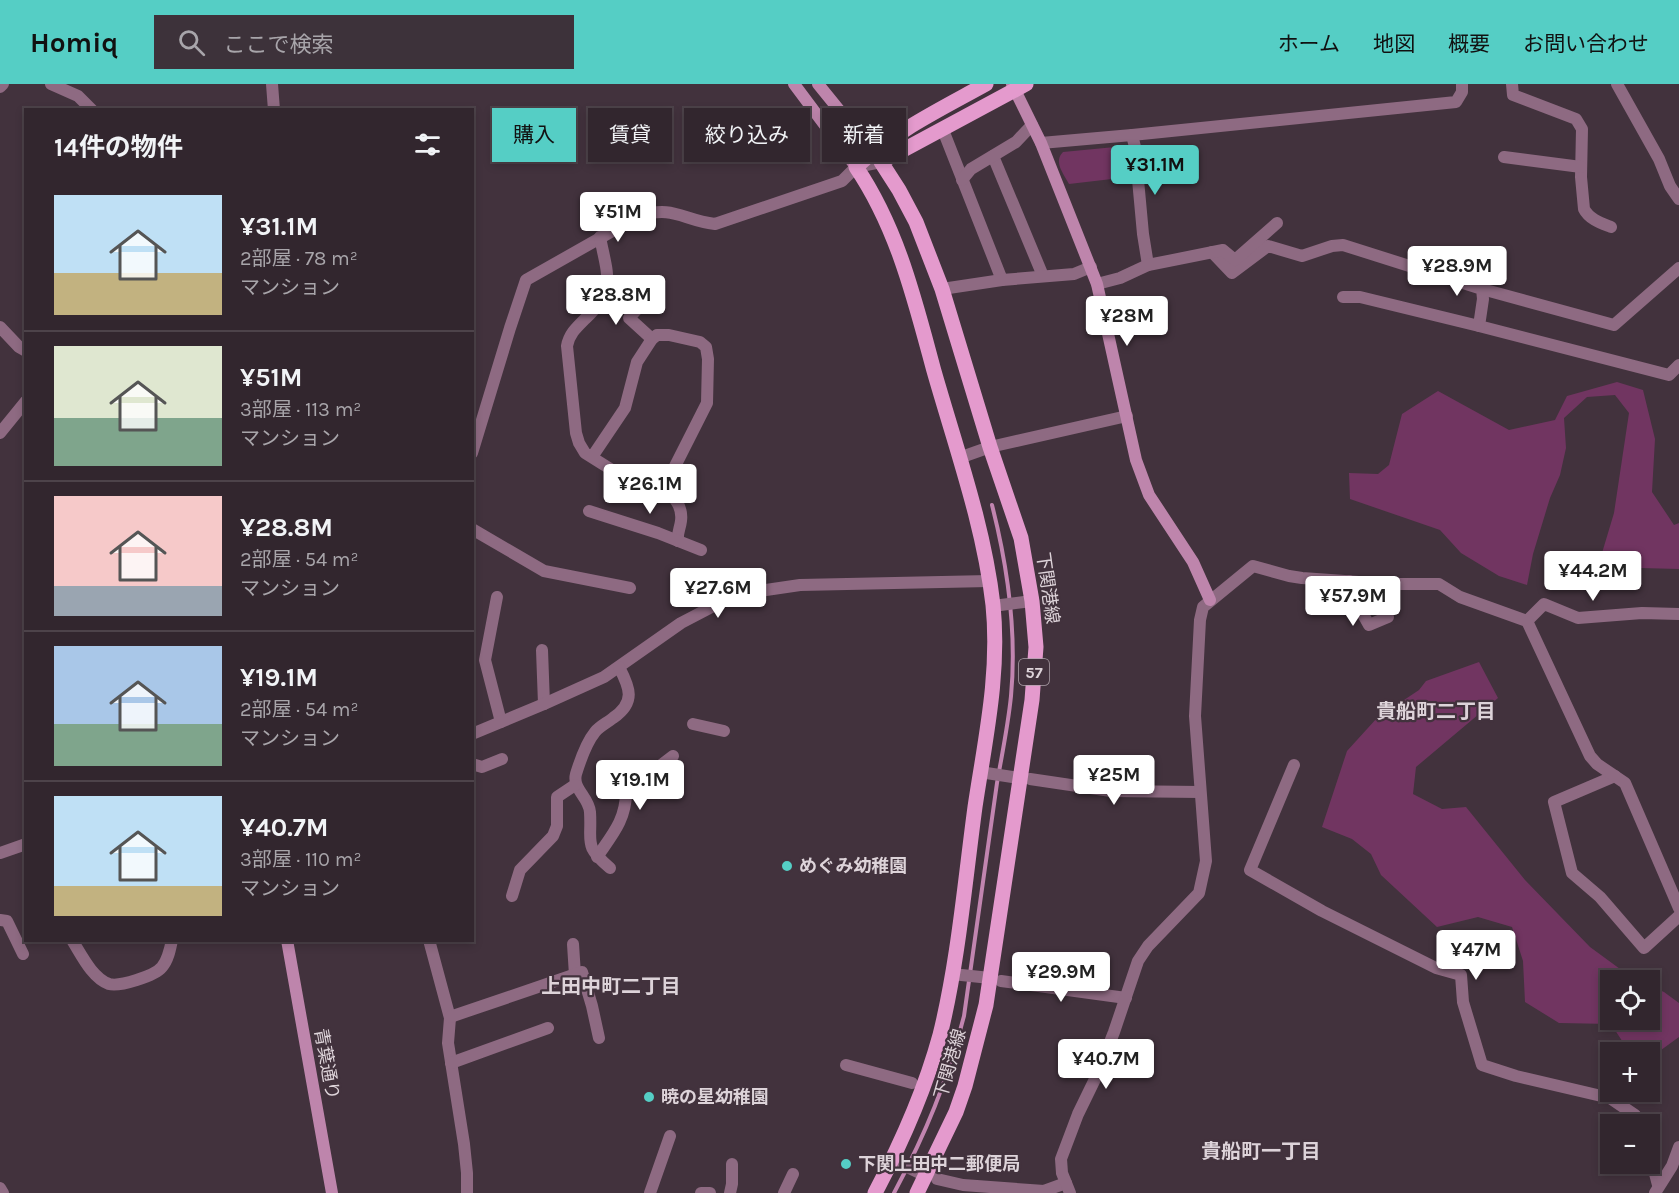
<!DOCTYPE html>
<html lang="ja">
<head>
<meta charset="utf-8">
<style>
	:root { --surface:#32262e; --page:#3d323a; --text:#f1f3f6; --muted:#a8a5aa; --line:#4d434a; --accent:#55cec5 }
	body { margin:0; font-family:Karla,"Noto Sans JP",sans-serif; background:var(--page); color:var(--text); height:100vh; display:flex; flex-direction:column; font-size:22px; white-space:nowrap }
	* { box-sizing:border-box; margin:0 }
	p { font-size:20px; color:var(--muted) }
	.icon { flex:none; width:33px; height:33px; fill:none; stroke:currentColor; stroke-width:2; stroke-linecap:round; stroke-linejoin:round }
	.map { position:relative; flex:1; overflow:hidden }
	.drawer { position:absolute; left:24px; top:24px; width:450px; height:834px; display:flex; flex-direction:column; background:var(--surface); border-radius:0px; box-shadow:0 3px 9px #0003,0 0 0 2px var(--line) }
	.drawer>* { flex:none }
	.guide { position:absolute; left:492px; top:24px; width:570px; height:54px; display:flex; gap:12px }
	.fabs { position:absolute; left:1600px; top:886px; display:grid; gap:12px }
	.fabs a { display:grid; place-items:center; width:60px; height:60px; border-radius:0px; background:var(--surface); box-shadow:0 3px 9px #0003,0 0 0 2px var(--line); font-size:30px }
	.price { position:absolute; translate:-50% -51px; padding:0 14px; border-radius:6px; background:#fff; color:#222; font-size:20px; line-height:39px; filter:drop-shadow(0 2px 3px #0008) }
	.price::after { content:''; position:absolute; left:50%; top:36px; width:18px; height:14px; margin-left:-9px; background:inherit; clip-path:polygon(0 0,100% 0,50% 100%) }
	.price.on { background:var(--accent); color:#111 }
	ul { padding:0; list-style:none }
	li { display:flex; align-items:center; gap:18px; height:150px; padding:0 30px }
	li+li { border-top:2px solid var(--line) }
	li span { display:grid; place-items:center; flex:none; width:168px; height:120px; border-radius:0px; color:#555 }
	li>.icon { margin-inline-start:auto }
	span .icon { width:72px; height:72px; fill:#fffc; stroke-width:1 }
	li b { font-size:26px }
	h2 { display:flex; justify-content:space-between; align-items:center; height:72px; padding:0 30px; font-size:26px }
	.pill { padding:0 21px; border-radius:0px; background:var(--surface); box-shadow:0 3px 9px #0003,0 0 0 2px var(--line); font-size:21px; line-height:54px }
	.pill.on { background:var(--accent); color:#111 }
	header { display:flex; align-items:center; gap:36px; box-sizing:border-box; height:84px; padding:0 30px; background:var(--accent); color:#111 }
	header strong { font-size:28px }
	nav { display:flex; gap:33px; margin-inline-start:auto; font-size:21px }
	.search { width:420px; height:54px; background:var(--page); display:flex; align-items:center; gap:15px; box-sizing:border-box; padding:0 21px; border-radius:0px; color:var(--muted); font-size:22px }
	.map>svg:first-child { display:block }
	.green { fill:#713561 }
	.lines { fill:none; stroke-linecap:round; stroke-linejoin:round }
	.stream { stroke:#c285b0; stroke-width:4 }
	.street { stroke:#8e6a82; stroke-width:12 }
	.secondary { stroke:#be85ac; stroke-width:12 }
	.primary { stroke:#e49acd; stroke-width:15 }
	.poi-dot { fill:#55cec5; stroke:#42323d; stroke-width:2 }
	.labels { text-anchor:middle; stroke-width:4.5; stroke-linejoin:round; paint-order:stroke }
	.shield { fill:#42323d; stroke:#aea3aa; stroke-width:1.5 }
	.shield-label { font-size:16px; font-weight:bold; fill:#ddd3d9 }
	.street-label { font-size:18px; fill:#ddd3d9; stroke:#42323d }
	.poi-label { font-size:18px; font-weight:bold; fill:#ddd3d9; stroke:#42323d; text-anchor:start }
	.neighbourhood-label { font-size:20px; font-weight:bold; fill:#ddd3d9; stroke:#42323d }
</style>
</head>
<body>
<header>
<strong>Homiq</strong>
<div class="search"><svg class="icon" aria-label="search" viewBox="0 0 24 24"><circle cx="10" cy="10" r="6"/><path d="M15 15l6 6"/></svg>ここで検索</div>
<nav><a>ホーム</a><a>地図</a><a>概要</a><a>お問い合わせ</a></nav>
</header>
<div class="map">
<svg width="1679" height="1109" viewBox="0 0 1679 1109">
	<rect width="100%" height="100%" fill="#42323d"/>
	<g class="green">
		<path d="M1115,63H1123L1126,67L1129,93L1069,100C1064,90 1053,78 1063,68Z"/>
		<polygon points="1617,298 1643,306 1655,355 1652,408 1674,441 1679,439 1679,485 1602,483 1602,469 1614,429 1629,329 1615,311 1587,313 1564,334 1566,364 1560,391 1550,414 1533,470 1527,501 1499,492 1461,469 1440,446 1350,415 1349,389 1378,390 1389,381 1402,330 1438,307 1509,346 1555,336 1567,312"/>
		<polygon points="1479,578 1498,614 1416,683 1413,710 1442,725 1466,723 1525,796 1590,863 1631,893 1640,897 1611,897 1611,936 1650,936 1650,902 1664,908 1679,919 1679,953 1650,974 1650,969 1630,969 1611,940 1559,939 1525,918 1523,877 1512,843 1478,833 1437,843 1381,791 1371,770 1352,755 1322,743 1347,667 1377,634 1419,606 1426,597"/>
	</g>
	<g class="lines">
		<path class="stream" d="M894,1109C926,1049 947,998 964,932L997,699C1002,670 1008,642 1011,612C1017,548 1008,484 992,421"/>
		<g class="street">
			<polyline points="51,0 78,12 92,26"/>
			<polyline points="272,0 274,26"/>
			<path d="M1512,0L1513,11L1576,35L1582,45L1581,93L1584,125C1589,135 1601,139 1611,143"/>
			<polyline points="1617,0 1659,75 1670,102 1679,115"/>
			<polyline points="0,3 3,0"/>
			<polyline points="943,46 1002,196"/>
			<polyline points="1132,51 1135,63 1143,150 1148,181"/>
			<polyline points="1041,59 1132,51 1456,18 1462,8 1462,0"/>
			<polyline points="993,72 1043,192"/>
			<polyline points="1504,73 1581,83"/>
			<polyline points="962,96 971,85 1016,58 1032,41"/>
			<polyline points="1212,168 1232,189 1268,162 1302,172 1332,162 1343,161 1482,205 1483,215 1479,242 1669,291 1679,281"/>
			<polyline points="1097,200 1120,194 1148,181 1223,166 1235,176 1277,139"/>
			<polyline points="942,205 1002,196 1074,190 1091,183"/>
			<polyline points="1482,205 1614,241 1679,184"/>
			<polyline points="1343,213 1360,213 1479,242"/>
			<polyline points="641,221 629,234 652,255"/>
			<polyline points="0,243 19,263 26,267"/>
			<polyline points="0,349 26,317"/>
			<path d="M472,369L510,244L526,196L639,132C674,121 682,136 715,140L842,97L856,83L881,78"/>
			<path d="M592,373L625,324L637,278L652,255L657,251H669L700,258L706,263L708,275L707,319L664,404L647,408L585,369L579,359L576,349L567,262C569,250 577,243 585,235C617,206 607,190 600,153"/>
			<polyline points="959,374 990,363 1127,332"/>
			<path d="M664,404C674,413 683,422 681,437C680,445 677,449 678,457"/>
			<polyline points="589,427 658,449 701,466"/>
			<polyline points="472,445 544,487 630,504"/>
			<polyline points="1349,497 1350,507 1369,541 1388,533"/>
			<polyline points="497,513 485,576 501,638"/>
			<polyline points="993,522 1032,517"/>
			<polyline points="1527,537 1544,520 1578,534 1642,529 1679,530"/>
			<polyline points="542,566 544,620"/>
			<polyline points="693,640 724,647"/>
			<polyline points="472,650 544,620 604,593 681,539 725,516 766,506 800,501 989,497"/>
			<polyline points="472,680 482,683 502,675"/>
			<polyline points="1294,681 1250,786 1322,827 1436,884 1461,891 1463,918 1482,981 1516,992 1610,1014 1635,1031 1642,1041"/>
			<polyline points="980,688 1019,694"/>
			<polyline points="1615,692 1554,718 1572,789 1600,813 1644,864 1679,832"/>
			<polyline points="1030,695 1111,707 1200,708"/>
			<polyline points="0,769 26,760"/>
			<path d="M597,773C612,751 626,736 626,708L673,672"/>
			<path d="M610,784C583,761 592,759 590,728C589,713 572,705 576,690C580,677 586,659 595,648C600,642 607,639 613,634C636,618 630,604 619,583"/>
			<polyline points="512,812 520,786 553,752 557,742 557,713 575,701"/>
			<polyline points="0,836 7,837 23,870"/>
			<path d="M72,856C81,870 92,894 109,900C119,903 155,892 162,883C168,876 170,866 172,856"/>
			<polyline points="429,856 450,934 448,959 464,1060 467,1089 467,1109"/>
			<polyline points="573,860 575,891"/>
			<polyline points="952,890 990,894"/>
			<polyline points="1001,897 1126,914"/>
			<polyline points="450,933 582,888 592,922 599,954"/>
			<polyline points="451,979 548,944"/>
			<polyline points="846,981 912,999"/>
			<polyline points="1650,1071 1658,1101"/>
			<polyline points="893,1076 926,1092"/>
			<polyline points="937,1095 963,1101 1044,1107 1066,1099"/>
			<polyline points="0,1104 3,1109"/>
			<polyline points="650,1109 670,1052"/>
			<polyline points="701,1109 710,1109"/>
			<polyline points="730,1109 732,1100 732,1080"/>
			<polyline points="784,1109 793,1090"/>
			<polyline points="1070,1109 1062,1089 1061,1075 1078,1030 1097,991 1114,948 1138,877 1148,862 1199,809 1206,777 1195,632 1200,536 1203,523 1253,482 1289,492 1302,494 1387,500 1439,500 1460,513 1527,537 1590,672 1597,680 1625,699 1679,824"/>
			<polyline points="1655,1109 1672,1082 1679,1063"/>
		</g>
		<g class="secondary">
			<polyline points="794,0 856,83"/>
			<polyline points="818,0 878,74"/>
			<polyline points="1012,0 1041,59 1097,200 1136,376 1149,411 1193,478 1210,516"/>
			<polyline points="287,856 332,1109"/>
		</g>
		<g class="primary">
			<path d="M875,1109C902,1058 925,1006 940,951C958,879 965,797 975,723C985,656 1000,590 993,521C984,442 956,364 934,287C915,217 898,145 856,83C893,48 941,25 986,0"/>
			<polyline points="917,1109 956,1028 965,1002 986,921 1032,616 1036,563 1032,517 1021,454 990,363 942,205 916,138 899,106 881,78 1026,0"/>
		</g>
	</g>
	<g class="poi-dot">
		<circle cx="787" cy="782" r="6"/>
		<circle cx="649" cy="1013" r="6"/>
		<circle cx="846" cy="1080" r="6"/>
	</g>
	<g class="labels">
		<rect class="shield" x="1019" y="575" width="30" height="26" rx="4.5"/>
		<g class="shield-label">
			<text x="1034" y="594">57</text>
		</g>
		<g class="street-label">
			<text transform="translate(1048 504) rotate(82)" y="6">下関港線</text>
			<text transform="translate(327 980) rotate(80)" y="6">青葉通り</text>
			<text transform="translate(950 980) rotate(-74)" y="6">下関港線</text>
		</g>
		<g class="poi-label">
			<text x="799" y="788">めぐみ幼稚園</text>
			<text x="661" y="1019">暁の星幼稚園</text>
			<text x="858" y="1086">下関上田中二郵便局</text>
		</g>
		<g class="neighbourhood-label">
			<text x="1436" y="634">貴船町二丁目</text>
			<text x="611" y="909">上田中町二丁目</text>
			<text x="1261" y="1074">貴船町一丁目</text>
		</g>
	</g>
</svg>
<div class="fabs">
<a><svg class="icon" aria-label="locate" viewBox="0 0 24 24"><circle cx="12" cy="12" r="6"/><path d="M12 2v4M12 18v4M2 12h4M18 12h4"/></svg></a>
<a>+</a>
<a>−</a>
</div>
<b class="price on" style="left:1155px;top:112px">¥31.1M</b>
<b class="price" style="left:618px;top:159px">¥51M</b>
<b class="price" style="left:1457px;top:213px">¥28.9M</b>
<b class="price" style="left:616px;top:242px">¥28.8M</b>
<b class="price" style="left:1127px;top:263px">¥28M</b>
<b class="price" style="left:650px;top:431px">¥26.1M</b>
<b class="price" style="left:1593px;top:518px">¥44.2M</b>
<b class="price" style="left:718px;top:535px">¥27.6M</b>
<b class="price" style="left:1353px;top:543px">¥57.9M</b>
<b class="price" style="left:1114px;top:722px">¥25M</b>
<b class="price" style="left:640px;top:727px">¥19.1M</b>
<b class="price" style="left:1476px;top:897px">¥47M</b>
<b class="price" style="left:1061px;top:919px">¥29.9M</b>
<b class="price" style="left:1106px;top:1006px">¥40.7M</b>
<div class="guide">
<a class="pill on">購入</a>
<a class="pill">賃貸</a>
<a class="pill">絞り込み</a>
<a class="pill">新着</a>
</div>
<section class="drawer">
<h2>14件の物件<svg class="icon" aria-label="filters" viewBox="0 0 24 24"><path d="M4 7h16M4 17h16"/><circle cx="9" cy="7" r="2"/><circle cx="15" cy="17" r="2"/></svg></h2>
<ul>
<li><span style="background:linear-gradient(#bfe0f5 65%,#c2b280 0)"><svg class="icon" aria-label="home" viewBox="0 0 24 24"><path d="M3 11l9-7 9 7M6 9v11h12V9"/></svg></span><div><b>¥31.1M</b><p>2部屋 · 78 m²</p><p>マンション</p></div></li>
<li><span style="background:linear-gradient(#dfe7d0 60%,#7fa58c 0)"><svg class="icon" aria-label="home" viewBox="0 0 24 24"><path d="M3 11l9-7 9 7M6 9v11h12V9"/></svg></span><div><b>¥51M</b><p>3部屋 · 113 m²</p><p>マンション</p></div></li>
<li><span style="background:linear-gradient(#f6c9c9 75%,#9aa5b1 0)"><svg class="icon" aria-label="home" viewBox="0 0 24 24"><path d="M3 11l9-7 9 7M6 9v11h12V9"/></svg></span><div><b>¥28.8M</b><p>2部屋 · 54 m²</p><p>マンション</p></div></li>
<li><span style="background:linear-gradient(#a9c7e8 65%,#7fa58c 0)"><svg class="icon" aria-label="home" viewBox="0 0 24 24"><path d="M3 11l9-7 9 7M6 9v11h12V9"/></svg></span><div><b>¥19.1M</b><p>2部屋 · 54 m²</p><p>マンション</p></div></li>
<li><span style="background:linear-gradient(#bfe0f5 75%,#c2b280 0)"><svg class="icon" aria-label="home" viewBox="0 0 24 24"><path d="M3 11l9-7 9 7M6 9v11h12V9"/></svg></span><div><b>¥40.7M</b><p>3部屋 · 110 m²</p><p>マンション</p></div></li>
</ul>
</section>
</div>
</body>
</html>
